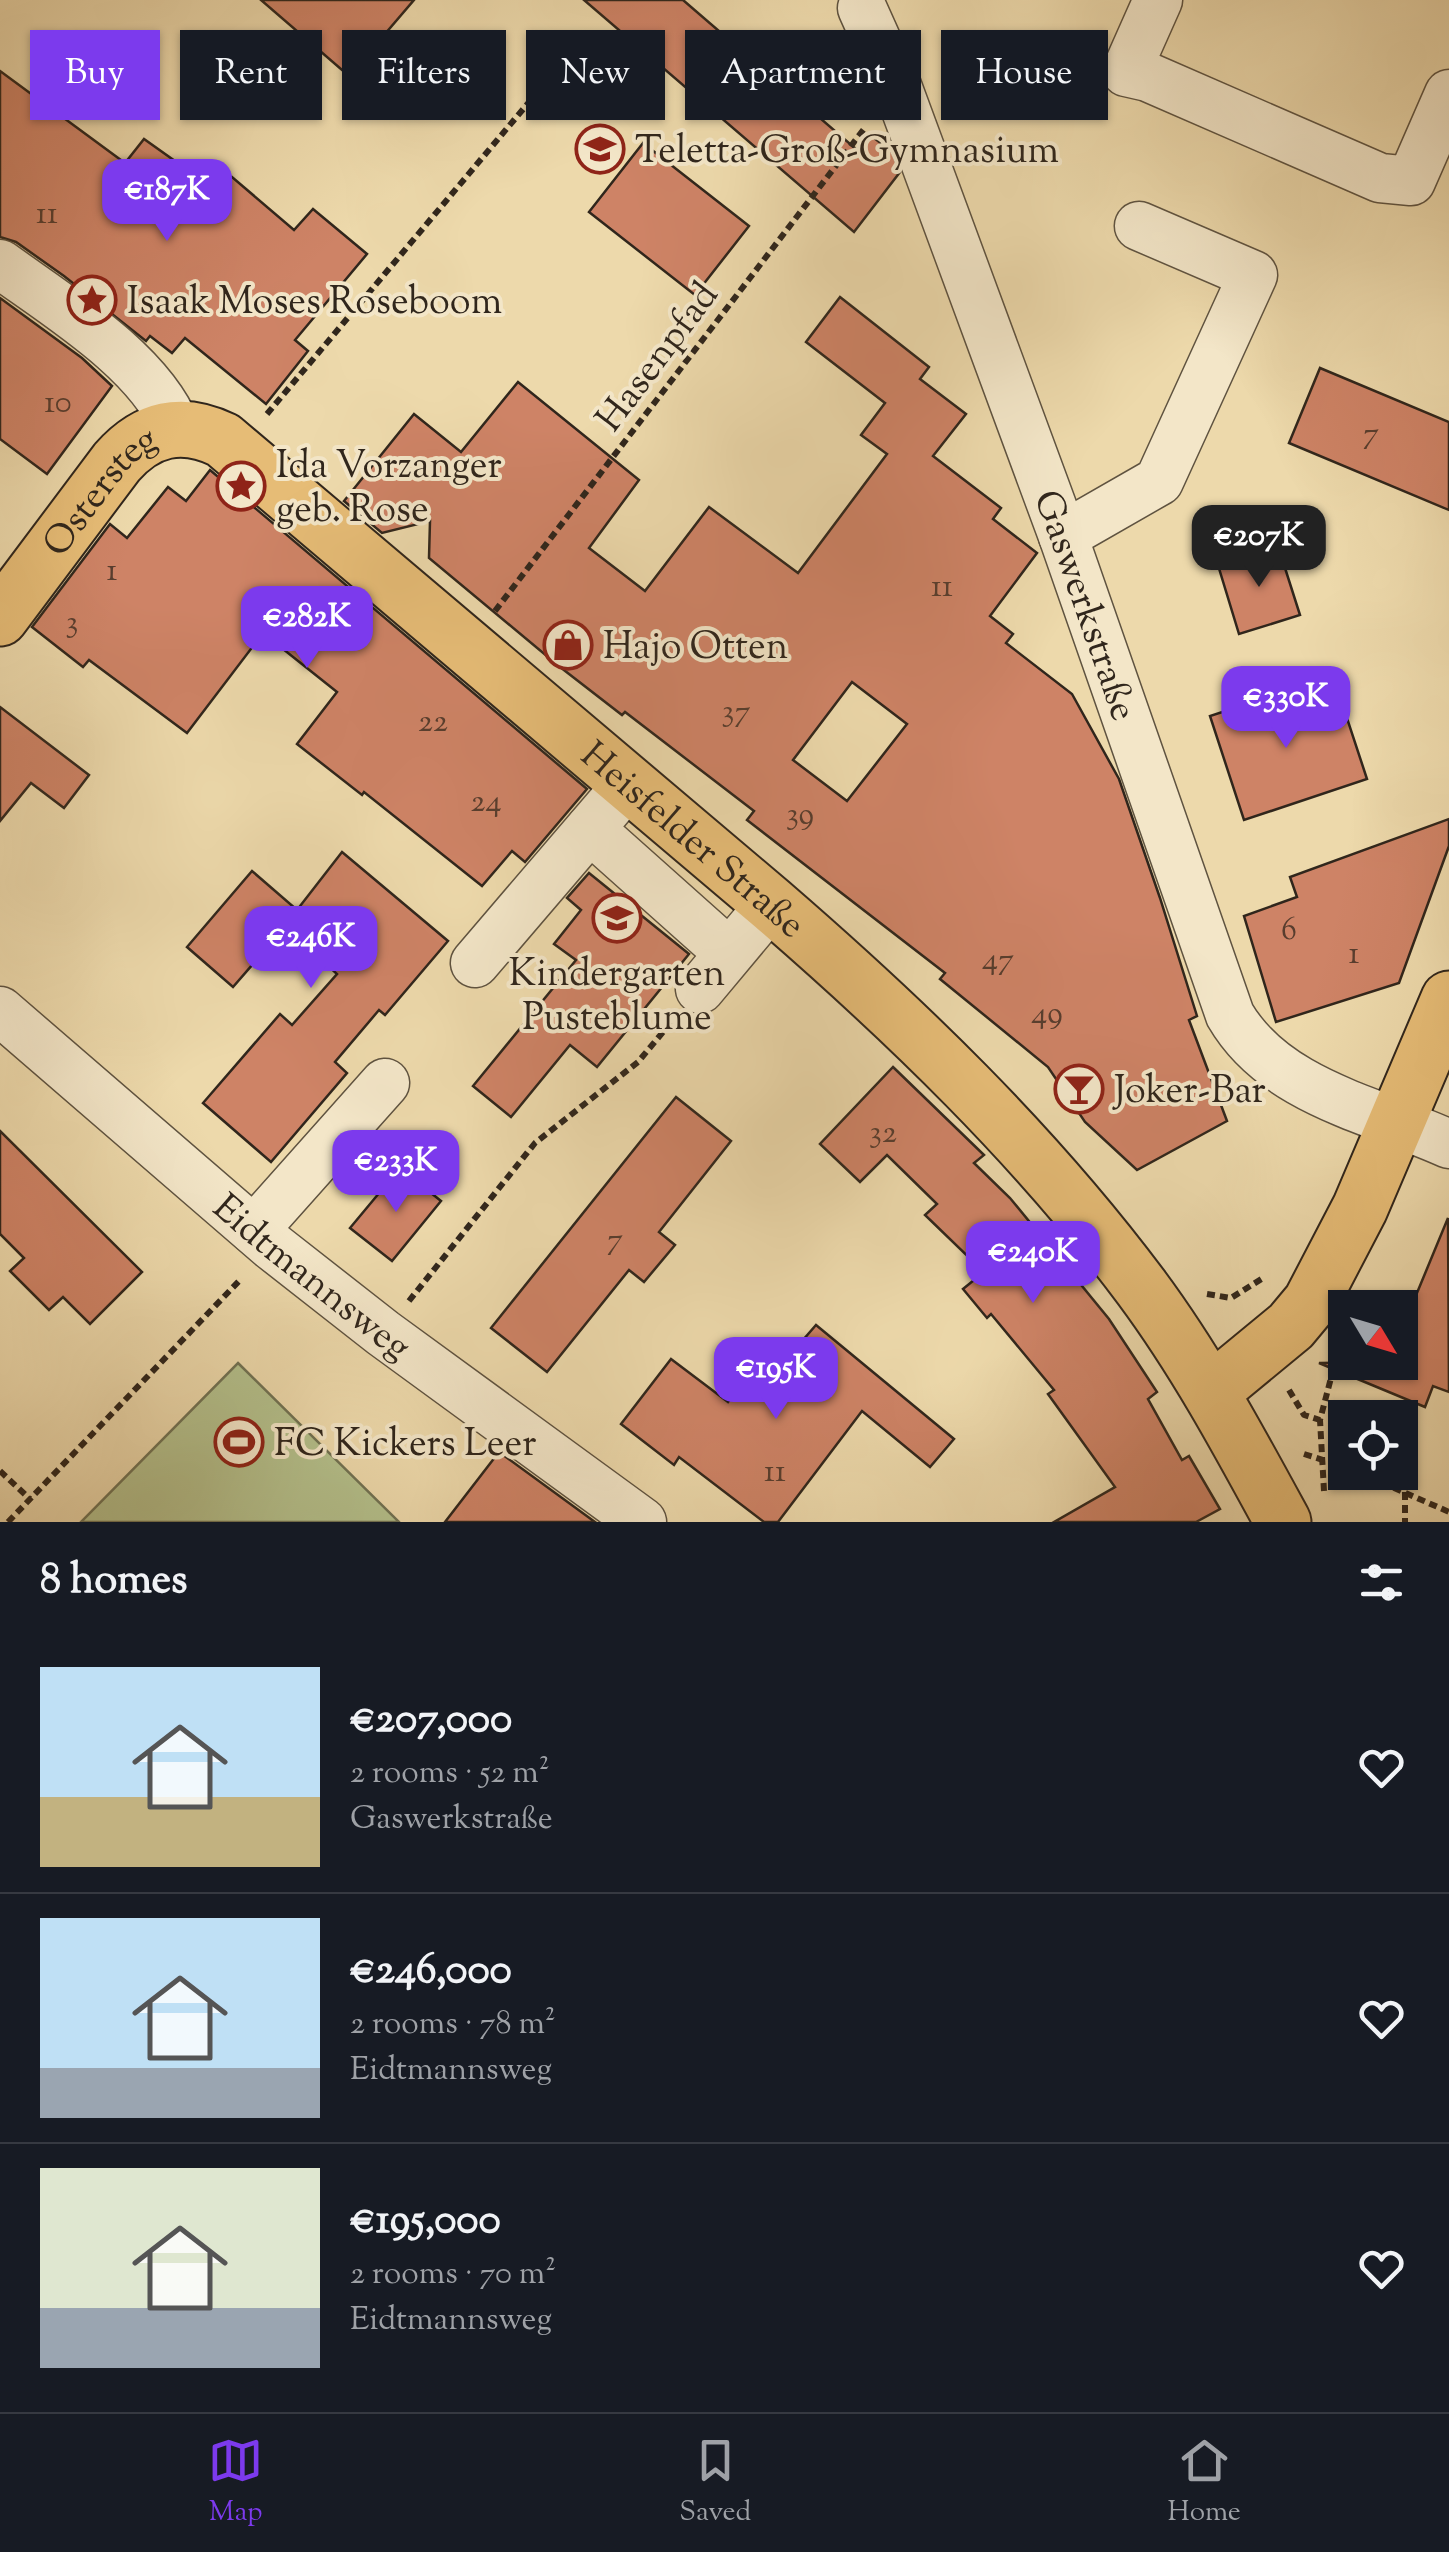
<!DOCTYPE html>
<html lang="en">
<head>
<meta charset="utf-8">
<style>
	:root { --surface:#171b24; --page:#242831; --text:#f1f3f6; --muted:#9ea1a6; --line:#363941; --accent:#7c3aed }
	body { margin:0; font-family:"Sorts Mill Goudy",serif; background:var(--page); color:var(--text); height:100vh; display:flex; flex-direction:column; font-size:38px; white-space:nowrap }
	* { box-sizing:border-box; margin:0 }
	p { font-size:32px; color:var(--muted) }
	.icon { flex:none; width:55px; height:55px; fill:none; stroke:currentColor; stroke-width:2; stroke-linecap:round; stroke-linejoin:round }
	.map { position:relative; height:1522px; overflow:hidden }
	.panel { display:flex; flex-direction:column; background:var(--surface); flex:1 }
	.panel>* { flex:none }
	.top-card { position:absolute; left:30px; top:30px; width:1390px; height:90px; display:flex; gap:20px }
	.needle { width:65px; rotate:128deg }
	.tools { position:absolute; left:1328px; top:1290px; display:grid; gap:20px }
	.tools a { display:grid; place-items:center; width:90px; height:90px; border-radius:0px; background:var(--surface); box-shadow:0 2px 8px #0004; font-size:50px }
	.price { position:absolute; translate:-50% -85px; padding:0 22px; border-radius:20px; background:var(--accent); color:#fff; font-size:32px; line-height:65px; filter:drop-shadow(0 2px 5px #0008) }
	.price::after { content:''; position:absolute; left:50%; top:60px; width:30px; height:22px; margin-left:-15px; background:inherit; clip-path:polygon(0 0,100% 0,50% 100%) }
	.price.active { background:#222; color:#fff }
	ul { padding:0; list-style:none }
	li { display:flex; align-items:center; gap:30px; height:250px; padding:0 40px }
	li+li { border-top:2px solid var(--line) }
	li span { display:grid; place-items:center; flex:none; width:280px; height:200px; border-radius:0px; color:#555 }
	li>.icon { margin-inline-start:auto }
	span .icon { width:120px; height:120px; fill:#fffc; stroke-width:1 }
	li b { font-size:42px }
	h2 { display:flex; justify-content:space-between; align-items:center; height:120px; padding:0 40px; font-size:42px }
	.pill { padding:0 35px; border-radius:0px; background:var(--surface); box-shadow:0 2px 8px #0004; font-size:35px; line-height:90px }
	.pill.active { background:var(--accent); color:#fff }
	.tab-bar { display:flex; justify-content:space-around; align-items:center; height:140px; border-top:2px solid var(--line); background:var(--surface); font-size:28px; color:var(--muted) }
	.tab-bar a { display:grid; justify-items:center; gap:5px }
	.tab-bar .active { color:var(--accent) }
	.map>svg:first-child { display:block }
	.green { fill:#b4c08c; stroke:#727354; stroke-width:2.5 }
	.building { fill:#ce8366; stroke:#30261c; stroke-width:2.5; fill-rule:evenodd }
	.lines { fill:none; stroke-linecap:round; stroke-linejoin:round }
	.minor-casing { stroke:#5f5340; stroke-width:51 }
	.major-casing { stroke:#30261c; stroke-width:59 }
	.path { stroke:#30261c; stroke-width:6; stroke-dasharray:8 5; stroke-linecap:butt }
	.minor { stroke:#f3e6c8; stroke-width:48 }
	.major { stroke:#e6bc76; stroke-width:55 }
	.labels { text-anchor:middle; stroke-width:8; stroke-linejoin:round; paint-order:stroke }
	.number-label { font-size:32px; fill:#583d2e }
	.poi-label { font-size:38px; fill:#30261c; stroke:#f3e6c8; text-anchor:start }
	.street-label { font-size:38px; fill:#30261c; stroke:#f3e6c8 }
</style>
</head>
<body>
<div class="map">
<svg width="1449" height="1522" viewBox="0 0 1449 1522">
	<rect width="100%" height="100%" fill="#edd9ab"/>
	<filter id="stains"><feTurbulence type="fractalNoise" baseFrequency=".002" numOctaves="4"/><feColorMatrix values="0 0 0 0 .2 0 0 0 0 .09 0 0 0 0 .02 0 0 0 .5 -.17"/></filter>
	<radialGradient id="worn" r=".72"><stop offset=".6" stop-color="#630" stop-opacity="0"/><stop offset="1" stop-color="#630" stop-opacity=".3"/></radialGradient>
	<polygon class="green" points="238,1363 399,1522 81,1522"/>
	<g class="building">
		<polygon points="261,0 414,0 349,76"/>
		<polygon points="584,0 683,0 857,150 869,134 892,152 900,172 854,232"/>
		<polygon points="0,71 125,163 144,139 220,193 232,177 294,230 313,209 367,254 295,340 308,351 266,404 185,338 172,353 150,336 146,341 64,276 16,242 0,237"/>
		<polygon points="643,143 749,226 695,295 589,212"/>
		<path d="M840,297L929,367L920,379L966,414L933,456L1001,508L993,519L1037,553L990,616L1013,634L1006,643L1072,694L1119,779L1160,898L1197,1016L1189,1020L1227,1121L1137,1170L1085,1122L1048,1067L940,979L945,973L747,820L754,811L625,712L622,715L560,667L429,558L430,521L382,533L344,501L414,414L461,452L518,382L639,480L589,548L645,591L709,507L798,573L887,454L861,435L885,403L806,342ZM852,682L907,724L847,801L793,760Z"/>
		<polygon points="0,298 82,358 112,386 47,474 0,439"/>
		<polygon points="1320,368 1449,422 1449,510 1289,443"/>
		<polygon points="210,470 587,789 525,862 512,851 482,886 364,792 362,795 297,744 337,692 263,633 187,733 89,660 83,667 32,627 110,524 127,538 168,487 186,501"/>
		<polygon points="1278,546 1300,615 1239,634 1218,565"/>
		<polygon points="1301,686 1305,700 1317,696 1324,716 1344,709 1367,779 1244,820 1210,716"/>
		<polygon points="0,707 89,775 64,808 31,783 0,821"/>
		<polygon points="1449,819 1449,846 1399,983 1276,1022 1244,916 1297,897 1290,877"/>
		<polygon points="342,852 448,941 385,1015 379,1010 335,1062 347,1073 271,1162 203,1103 280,1014 292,1025 337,974 286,926 233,987 187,947 252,871 297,910"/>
		<polygon points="589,873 689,954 597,1067 570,1045 511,1117 473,1086 576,960 554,944 581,910 567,898"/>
		<polygon points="893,1067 984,1155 974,1163 1010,1198 1109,1319 1157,1392 1148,1399 1182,1460 1189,1456 1220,1509 1196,1522 1054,1522 1115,1487 1048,1394 1054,1390 991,1314 987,1318 963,1289 984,1272 925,1215 937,1204 887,1155 860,1182 820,1144"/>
		<polygon points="676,1097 731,1141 659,1232 675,1245 644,1282 629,1270 547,1372 491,1328"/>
		<polygon points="0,1131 142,1272 90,1324 63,1297 49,1310 10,1271 24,1258 0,1234"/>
		<polygon points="400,1168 441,1201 392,1261 350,1228"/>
		<polygon points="1448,1218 1449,1392 1433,1386 1425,1407 1319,1363 1400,1362 1400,1334"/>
		<polygon points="816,1325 954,1439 930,1467 862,1411 778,1522 764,1522 679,1457 674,1465 621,1424 671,1359 728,1402 767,1351 783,1363"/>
		<polygon points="499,1452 595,1522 445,1522"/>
	</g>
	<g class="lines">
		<g class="minor-casing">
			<g id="minor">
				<polyline points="1158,0 1126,72 1148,77 1380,178 1411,181 1449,94"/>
				<path id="s1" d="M862,8L897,86L1063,536L1230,1015C1275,1092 1372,1109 1449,1144"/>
				<path d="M0,264C58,306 149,361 176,428"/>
				<polyline points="1063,536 1159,481 1253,275 1139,226"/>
				<polyline points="590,829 729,953"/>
				<polyline points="475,963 629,783"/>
				<polyline points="700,989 771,904"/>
				<path id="s2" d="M0,1011L272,1246L383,1333L642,1522"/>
				<polyline points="254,1230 385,1083"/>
			</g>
		</g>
		<g class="major-casing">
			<g id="major">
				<path id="s3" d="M0,618L117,462C147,428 182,420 223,440L771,904C905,1020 1034,1144 1141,1287C1196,1361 1239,1441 1283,1522"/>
				<polyline points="1211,1392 1291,1326 1311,1302 1360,1208 1449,999"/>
			</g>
		</g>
		<g class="path">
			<polyline points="267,414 530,101"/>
			<polyline points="495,611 864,129"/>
			<polyline points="1207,1294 1231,1298 1263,1278"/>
			<polyline points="409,1301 535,1143 638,1062 673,1020"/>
			<polyline points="1289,1390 1304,1415 1320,1420"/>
			<polyline points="1304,1454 1345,1467"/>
			<polyline points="0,1471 30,1499"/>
			<polyline points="1358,1472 1449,1512"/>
			<polyline points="1324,1491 1320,1420 1338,1351"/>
			<polyline points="1405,1492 1405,1522"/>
			<polyline points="8,1522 240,1280"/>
		</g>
		<use href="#minor" class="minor"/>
		<use href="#major" class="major"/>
	</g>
	<defs>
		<g id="school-ring" transform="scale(2.5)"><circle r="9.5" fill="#f3e6c8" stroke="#8f2418" stroke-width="1.5"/><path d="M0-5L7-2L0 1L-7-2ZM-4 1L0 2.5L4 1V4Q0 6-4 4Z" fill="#8f2418"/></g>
		<g id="sight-ring" transform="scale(2.5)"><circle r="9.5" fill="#f3e6c8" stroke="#8f2418" stroke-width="1.5"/><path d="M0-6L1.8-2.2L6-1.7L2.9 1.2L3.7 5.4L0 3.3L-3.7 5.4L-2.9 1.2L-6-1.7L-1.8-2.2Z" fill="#8f2418"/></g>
		<g id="shop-ring" transform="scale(2.5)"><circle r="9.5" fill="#f3e6c8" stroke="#8f2418" stroke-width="1.5"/><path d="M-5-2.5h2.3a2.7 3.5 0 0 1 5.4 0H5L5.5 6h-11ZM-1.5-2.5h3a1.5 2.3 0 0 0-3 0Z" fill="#8f2418"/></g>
		<g id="bar-ring" transform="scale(2.5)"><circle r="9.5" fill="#f3e6c8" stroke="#8f2418" stroke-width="1.5"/><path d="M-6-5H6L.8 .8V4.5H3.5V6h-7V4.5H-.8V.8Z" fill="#8f2418"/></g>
		<g id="stadium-ring" transform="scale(2.5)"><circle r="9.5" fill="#f3e6c8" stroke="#8f2418" stroke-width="1.5"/><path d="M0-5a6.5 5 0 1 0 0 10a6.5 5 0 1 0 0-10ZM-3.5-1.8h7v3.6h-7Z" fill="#8f2418"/></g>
	</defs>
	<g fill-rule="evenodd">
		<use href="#school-ring" x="600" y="149"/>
		<use href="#sight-ring" x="92" y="300"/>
		<use href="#sight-ring" x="241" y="486"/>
		<use href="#shop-ring" x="568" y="645"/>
		<use href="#school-ring" x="617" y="918"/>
		<use href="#bar-ring" x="1079" y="1089"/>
		<use href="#stadium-ring" x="239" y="1442"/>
	</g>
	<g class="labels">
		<g class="number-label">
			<text x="47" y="223">11</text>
			<text x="58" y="412">10</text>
			<text x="1371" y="443">7</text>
			<text x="112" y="580">1</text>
			<text x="942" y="596">11</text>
			<text x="72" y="632">3</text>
			<text x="736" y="721">37</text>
			<text x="433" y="731">22</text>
			<text x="486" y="811">24</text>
			<text x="800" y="824">39</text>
			<text x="1289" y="939">6</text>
			<text x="1354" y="963">1</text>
			<text x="998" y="969">47</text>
			<text x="1047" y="1023">49</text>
			<text x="883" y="1142">32</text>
			<text x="615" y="1249">7</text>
			<text x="775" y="1481">11</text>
		</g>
		<g class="poi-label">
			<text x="635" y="162">Teletta-Groß-Gymnasium</text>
			<text x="127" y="313">Isaak Moses Roseboom</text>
			<text x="276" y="477">Ida Vorzanger<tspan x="276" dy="44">geb. Rose</tspan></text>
			<text x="603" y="658">Hajo Otten</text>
			<text x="617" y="985" text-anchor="middle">Kindergarten<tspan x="617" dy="44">Pusteblume</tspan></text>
			<text x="1114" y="1102">Joker-Bar</text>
			<text x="274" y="1455">FC Kickers Leer</text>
		</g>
		<g class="street-label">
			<text transform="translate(656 356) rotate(-53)" y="13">Hasenpfad</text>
			<text dy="13" stroke="none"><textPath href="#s3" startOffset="162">Ostersteg</textPath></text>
			<text dy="13" stroke="none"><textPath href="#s1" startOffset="638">Gaswerkstraße</textPath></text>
			<text dy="13" stroke="none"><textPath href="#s3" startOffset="930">Heisfelder Straße</textPath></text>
			<text dy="13" stroke="none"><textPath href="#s2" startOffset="410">Eidtmannsweg</textPath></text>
		</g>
	</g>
	<rect width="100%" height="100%" filter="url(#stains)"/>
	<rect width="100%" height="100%" fill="url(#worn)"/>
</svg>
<div class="tools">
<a><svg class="needle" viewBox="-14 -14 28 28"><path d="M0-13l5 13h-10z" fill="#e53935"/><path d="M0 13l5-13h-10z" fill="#9ea1a6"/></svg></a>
<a><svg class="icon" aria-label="locate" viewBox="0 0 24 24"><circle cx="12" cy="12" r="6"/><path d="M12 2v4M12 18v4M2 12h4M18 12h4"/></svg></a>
</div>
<b class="price" style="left:167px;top:244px">€187K</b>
<b class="price active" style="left:1259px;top:590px">€207K</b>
<b class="price" style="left:307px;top:671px">€282K</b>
<b class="price" style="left:1286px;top:751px">€330K</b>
<b class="price" style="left:311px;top:991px">€246K</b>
<b class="price" style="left:396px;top:1215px">€233K</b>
<b class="price" style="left:1033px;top:1306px">€240K</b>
<b class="price" style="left:776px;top:1422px">€195K</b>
<div class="top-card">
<a class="pill active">Buy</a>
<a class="pill">Rent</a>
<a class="pill">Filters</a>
<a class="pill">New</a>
<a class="pill">Apartment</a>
<a class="pill">House</a>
</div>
</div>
<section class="panel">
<h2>8 homes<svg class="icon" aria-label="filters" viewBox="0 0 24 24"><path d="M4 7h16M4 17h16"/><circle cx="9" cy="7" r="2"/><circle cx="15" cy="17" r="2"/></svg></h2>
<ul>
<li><span style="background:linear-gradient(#bfe0f5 65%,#c2b280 0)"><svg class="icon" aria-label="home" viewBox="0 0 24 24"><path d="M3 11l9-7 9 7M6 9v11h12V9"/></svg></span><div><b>€207,000</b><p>2 rooms · 52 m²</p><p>Gaswerkstraße</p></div><svg class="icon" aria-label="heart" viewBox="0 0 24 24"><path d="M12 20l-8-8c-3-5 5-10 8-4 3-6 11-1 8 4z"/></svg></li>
<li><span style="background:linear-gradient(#bfe0f5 75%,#9aa5b1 0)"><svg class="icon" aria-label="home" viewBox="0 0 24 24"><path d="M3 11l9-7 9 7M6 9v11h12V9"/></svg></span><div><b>€246,000</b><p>2 rooms · 78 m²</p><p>Eidtmannsweg</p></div><svg class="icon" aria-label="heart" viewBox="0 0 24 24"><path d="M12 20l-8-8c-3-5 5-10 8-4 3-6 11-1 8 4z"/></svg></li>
<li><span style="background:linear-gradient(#dfe7d0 70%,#9aa5b1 0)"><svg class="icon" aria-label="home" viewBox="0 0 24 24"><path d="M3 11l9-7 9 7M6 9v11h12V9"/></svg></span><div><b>€195,000</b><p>2 rooms · 70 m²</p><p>Eidtmannsweg</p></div><svg class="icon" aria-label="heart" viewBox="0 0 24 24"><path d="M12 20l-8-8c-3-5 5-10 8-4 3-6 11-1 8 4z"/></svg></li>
</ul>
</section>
<nav class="tab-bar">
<a class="active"><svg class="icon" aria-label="map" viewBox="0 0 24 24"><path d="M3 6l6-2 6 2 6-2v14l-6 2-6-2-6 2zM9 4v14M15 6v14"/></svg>Map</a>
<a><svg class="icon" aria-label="saved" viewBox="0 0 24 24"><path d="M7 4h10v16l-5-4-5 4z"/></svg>Saved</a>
<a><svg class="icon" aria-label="home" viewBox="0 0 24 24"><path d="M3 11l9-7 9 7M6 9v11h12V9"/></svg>Home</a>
</nav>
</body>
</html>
